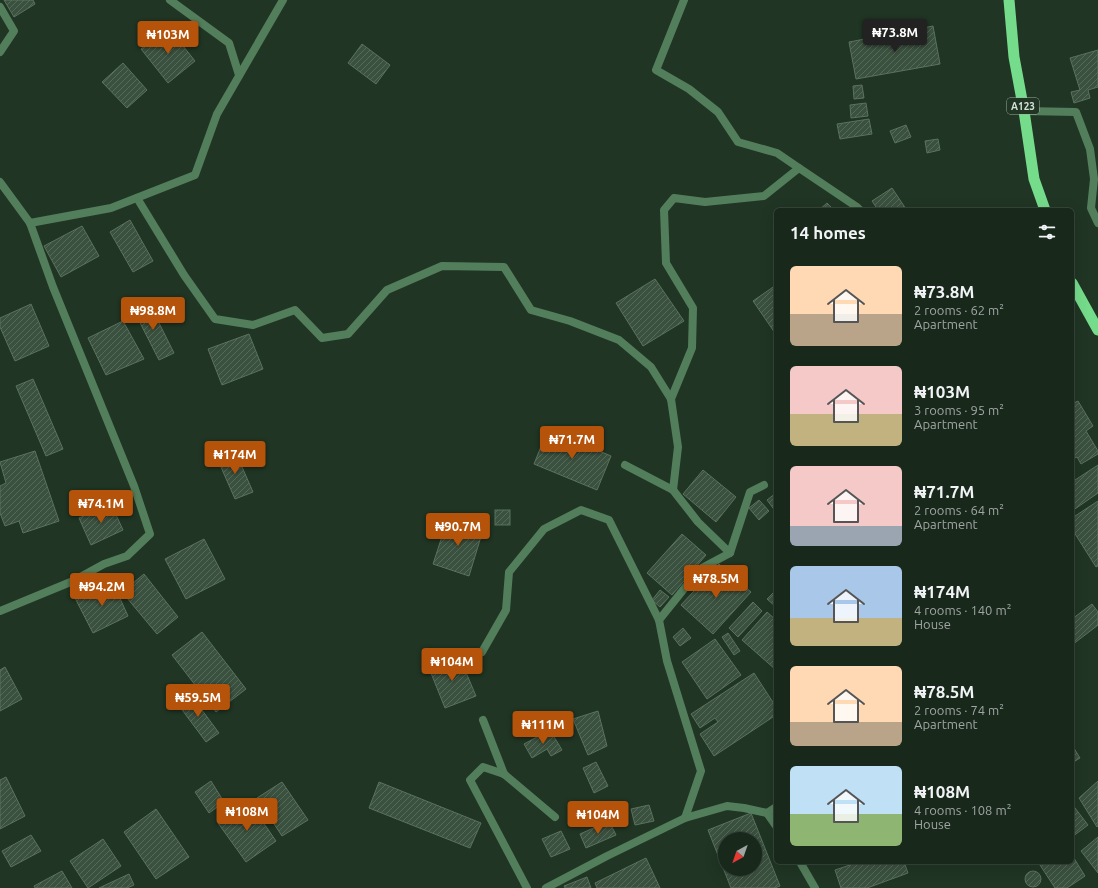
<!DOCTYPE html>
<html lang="en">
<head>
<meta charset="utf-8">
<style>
	:root { --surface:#18281b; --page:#213024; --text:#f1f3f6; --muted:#9fa6a3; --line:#36443a; --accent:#b45309 }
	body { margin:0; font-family:Ubuntu,sans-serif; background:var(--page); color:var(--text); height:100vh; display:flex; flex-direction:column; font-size:15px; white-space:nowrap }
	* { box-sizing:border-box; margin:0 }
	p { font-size:13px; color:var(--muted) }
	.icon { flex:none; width:22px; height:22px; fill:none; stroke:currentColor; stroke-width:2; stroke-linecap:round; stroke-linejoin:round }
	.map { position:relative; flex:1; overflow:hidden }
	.details { position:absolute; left:774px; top:208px; width:300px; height:656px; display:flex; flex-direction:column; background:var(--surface); border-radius:6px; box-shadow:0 4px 16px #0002,0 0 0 1px var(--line) }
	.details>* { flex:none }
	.needle { width:26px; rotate:220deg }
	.buttons { position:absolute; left:718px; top:832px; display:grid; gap:8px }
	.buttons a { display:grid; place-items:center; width:44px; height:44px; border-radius:50%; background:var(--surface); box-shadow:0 4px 16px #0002,0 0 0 1px var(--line); font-size:20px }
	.price { position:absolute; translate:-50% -34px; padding:0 9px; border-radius:4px; background:var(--accent); color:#fff; font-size:13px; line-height:26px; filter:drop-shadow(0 1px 2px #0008) }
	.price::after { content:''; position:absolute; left:50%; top:24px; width:12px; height:9px; margin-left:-6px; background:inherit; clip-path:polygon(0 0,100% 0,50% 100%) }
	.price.current { background:#222; color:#fff }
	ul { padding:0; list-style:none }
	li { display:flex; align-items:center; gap:12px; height:100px; padding:0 16px }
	li span { display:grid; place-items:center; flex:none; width:112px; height:80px; border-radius:6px; color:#555 }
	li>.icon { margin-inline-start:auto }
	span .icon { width:48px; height:48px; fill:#fffc; stroke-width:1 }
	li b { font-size:17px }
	h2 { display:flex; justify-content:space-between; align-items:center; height:48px; padding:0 16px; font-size:17px }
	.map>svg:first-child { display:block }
	.building { fill:url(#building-hatch); stroke:#5b725e; fill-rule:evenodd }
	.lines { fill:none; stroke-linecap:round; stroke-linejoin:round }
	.minor { stroke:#537e5b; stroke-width:8 }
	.trunk { stroke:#75dc8b; stroke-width:11 }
	.labels { text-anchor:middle; stroke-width:3; stroke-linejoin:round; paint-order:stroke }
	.shield { fill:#203524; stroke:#9faea1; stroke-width:1 }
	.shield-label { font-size:10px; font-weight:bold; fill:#d5e2d7 }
</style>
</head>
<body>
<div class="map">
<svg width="1098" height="888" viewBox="0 0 1098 888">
	<defs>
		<pattern id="building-hatch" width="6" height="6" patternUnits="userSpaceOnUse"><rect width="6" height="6" fill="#3b513f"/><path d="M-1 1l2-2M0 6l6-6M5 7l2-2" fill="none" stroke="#566a5a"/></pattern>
	</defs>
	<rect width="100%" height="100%" fill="#203524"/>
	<g class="building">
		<polygon points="4,0 33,0 35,4 14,17"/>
		<polygon points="933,26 940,64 856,79 849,42"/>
		<polygon points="168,27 195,61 168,83 141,49"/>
		<polygon points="362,44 390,65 376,84 348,63"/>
		<polygon points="1098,50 1098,87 1088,90 1090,98 1074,103 1071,92 1080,90 1070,58"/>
		<polygon points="123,63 147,90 127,108 102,82"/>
		<polygon points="862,85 864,98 854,99 853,86"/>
		<polygon points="866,103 868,116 851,118 850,105"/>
		<polygon points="869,119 872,134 840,139 837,124"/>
		<polygon points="906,125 911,137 895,143 890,131"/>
		<polygon points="938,139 940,150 927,153 925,141"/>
		<polygon points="892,188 906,209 904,210 878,210 872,201"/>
		<polygon points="827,203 834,210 819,210"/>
		<polygon points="130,220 153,261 133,272 110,232"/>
		<polygon points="82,226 99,256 61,277 44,246"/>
		<polygon points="655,279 684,321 643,346 616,303"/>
		<polygon points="776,285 776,332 775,333 753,301"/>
		<polygon points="148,301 174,353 159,360 133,309"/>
		<polygon points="31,304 49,346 15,361 0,327 0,318"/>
		<polygon points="123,321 144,359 106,375 88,338"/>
		<polygon points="249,334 263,369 222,385 208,349"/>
		<polygon points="33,379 63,449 46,456 16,386"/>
		<polygon points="1078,401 1093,426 1086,431 1098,451 1098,454 1081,464 1077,457 1072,459 1072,404"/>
		<polygon points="548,429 611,456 597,490 534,464"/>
		<polygon points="35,451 59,521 23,533 19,521 5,526 0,513 0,486 6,483 0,462"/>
		<polygon points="235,451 253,492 235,499 217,458"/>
		<polygon points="1098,465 1098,493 1072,511 1072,482"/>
		<polygon points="703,470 736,497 716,522 683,494"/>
		<polygon points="776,493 776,512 767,500"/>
		<polygon points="759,500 769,511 759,520 749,508"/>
		<polygon points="1098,501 1098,566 1096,567 1072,529 1072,518"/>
		<polygon points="111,504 123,530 91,545 79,518"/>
		<rect x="495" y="510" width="15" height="15"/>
		<polygon points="448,518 483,530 469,576 433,564"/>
		<polygon points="682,534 706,555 672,595 647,573"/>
		<polygon points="204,539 225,579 186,599 165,559"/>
		<polygon points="719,564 751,592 713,634 681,605"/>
		<polygon points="144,574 178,617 157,634 122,592"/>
		<polygon points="112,581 128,616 93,633 75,598"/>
		<polygon points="660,590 669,597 660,607 652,600"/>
		<polygon points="776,590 776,607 767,599"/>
		<polygon points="753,602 762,611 738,637 729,628"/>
		<polygon points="1092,604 1098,612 1098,625 1072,645 1072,619"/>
		<polygon points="767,612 776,620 776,670 742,640"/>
		<polygon points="683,628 691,638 680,646 673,637"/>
		<polygon points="202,632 246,689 216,712 172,655"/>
		<polygon points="728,633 740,651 734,655 722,637"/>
		<polygon points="715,639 741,675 707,699 682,662"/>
		<polygon points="459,656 476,696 445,708 429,668"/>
		<polygon points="5,667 22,699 0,711 0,670"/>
		<polygon points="754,673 776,707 776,715 714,756 700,734 718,722 715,718 700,728 691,714"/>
		<polygon points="190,694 219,733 206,742 177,703"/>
		<polygon points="598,711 607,746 588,755 573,719"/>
		<polygon points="550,730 562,750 551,756 547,749 532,758 524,744"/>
		<polygon points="1072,745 1080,758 1072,763"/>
		<polygon points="596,762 608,786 594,793 583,768"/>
		<polygon points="6,777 25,816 0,829 0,780"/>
		<polygon points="211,781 224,802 209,813 195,792"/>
		<polygon points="1098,781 1098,826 1097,827 1079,798"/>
		<polygon points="282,782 308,820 282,836 257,798"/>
		<polygon points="379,782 481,823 470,848 369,808"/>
		<polygon points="249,802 276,841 246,862 218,823"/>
		<polygon points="1072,804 1088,825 1072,837"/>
		<polygon points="649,805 654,821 635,825 631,809"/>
		<polygon points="156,809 189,857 156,879 124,832"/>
		<path d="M751,813L780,886L775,888H731L708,830ZM725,839H755V869H725Z"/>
		<polygon points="609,821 616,835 586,848 580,834"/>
		<polygon points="561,831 570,849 551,857 542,839"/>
		<polygon points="31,835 41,851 11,867 2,851"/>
		<polygon points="1098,837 1098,873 1081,851"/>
		<polygon points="103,839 121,866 88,888 70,861"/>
		<polygon points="1072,855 1085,876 1067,888 1055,888 1038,862 1072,862"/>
		<polygon points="646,858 660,888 597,888 595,883"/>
		<polygon points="859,862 904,862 908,873 867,888 841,888 835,870"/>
		<circle cx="1033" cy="879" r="8"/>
		<polygon points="62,871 72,888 35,888 34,886"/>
		<polygon points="129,874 134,885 127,888 99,888"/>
		<polygon points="587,877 591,888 565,888 564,886"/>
	</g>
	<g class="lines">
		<g class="minor">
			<polyline points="170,0 229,43 239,75"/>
			<polyline points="684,0 656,70 689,89 718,112 738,142 777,153 799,168"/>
			<polyline points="0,7 14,31 0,52"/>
			<polyline points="1024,111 1076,112 1090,149 1094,179 1091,208 1098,223"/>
			<polyline points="0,182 30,223 53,287 134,486 150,534 127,556 104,564 73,581 0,611"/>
			<polyline points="137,198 184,275 215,319 253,325 295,310 322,338 348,334 387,290 442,266 504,267 531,310 570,321 619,340 651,367 671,399 678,447 673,490"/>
			<polyline points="30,223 111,208 195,175 217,114 283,0"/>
			<polyline points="671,399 692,348 693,308 666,263 664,210 674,198 705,202 764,196 799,168 857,207 860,210"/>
			<polyline points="625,465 673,490 698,522 730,553"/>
			<polyline points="659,620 700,569 730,553 750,492 764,485"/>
			<polyline points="482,652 506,610 509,572 544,529 581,510 609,520 659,620 667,661 701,771 685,818"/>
			<polyline points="483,720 504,774"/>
			<polyline points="767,813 776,807"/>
			<polyline points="800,862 815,888"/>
			<polyline points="527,888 470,780 483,767 504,774 555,817"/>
			<polyline points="546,888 607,856 685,818 727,806 744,808 767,813 776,826"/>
		</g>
		<g class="trunk">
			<polyline points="1009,0 1014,57 1024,111 1034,179 1045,210"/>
			<polyline points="1072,283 1098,330"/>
		</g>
	</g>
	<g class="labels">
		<rect class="shield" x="1007" y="98" width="32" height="16" rx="3"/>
		<g class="shield-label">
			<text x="1023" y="110">A123</text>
		</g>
	</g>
</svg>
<div class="buttons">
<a><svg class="needle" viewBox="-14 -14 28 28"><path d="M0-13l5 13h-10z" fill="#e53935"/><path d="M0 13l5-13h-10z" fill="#9fa6a3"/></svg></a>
</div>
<b class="price current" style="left:895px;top:53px">₦73.8M</b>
<b class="price" style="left:168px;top:55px">₦103M</b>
<b class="price" style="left:153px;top:331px">₦98.8M</b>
<b class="price" style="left:572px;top:460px">₦71.7M</b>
<b class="price" style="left:235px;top:475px">₦174M</b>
<b class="price" style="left:101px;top:524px">₦74.1M</b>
<b class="price" style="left:458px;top:547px">₦90.7M</b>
<b class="price" style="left:716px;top:599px">₦78.5M</b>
<b class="price" style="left:102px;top:607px">₦94.2M</b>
<b class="price" style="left:452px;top:682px">₦104M</b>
<b class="price" style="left:198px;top:718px">₦59.5M</b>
<b class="price" style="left:543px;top:745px">₦111M</b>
<b class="price" style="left:247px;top:832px">₦108M</b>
<b class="price" style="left:598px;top:835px">₦104M</b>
<section class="details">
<h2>14 homes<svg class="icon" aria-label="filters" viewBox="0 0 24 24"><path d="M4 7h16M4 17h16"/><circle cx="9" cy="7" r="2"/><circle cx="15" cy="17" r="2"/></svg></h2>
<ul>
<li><span style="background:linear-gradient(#ffd9b3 60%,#b9a48a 0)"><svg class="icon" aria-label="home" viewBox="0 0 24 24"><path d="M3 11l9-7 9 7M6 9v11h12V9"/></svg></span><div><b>₦73.8M</b><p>2 rooms · 62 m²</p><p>Apartment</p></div></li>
<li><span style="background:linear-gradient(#f6c9c9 60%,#c2b280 0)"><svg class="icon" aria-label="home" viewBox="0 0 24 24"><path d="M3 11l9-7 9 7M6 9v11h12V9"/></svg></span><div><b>₦103M</b><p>3 rooms · 95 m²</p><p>Apartment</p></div></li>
<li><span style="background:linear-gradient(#f6c9c9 75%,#9aa5b1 0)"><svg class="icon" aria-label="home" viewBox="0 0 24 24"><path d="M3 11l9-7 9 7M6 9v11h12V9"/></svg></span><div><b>₦71.7M</b><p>2 rooms · 64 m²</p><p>Apartment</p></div></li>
<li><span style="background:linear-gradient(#a9c7e8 65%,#c2b280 0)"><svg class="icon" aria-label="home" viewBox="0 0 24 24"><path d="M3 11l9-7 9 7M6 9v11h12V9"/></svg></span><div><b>₦174M</b><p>4 rooms · 140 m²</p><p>House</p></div></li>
<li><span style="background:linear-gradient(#ffd9b3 70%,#b9a48a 0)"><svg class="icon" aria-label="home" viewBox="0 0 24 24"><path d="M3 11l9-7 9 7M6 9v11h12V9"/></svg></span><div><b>₦78.5M</b><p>2 rooms · 74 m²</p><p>Apartment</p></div></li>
<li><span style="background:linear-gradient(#bfe0f5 60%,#8fb573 0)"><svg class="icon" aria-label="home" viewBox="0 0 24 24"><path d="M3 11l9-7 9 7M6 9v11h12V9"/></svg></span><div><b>₦108M</b><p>4 rooms · 108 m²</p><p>House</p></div></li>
</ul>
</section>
</div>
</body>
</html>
